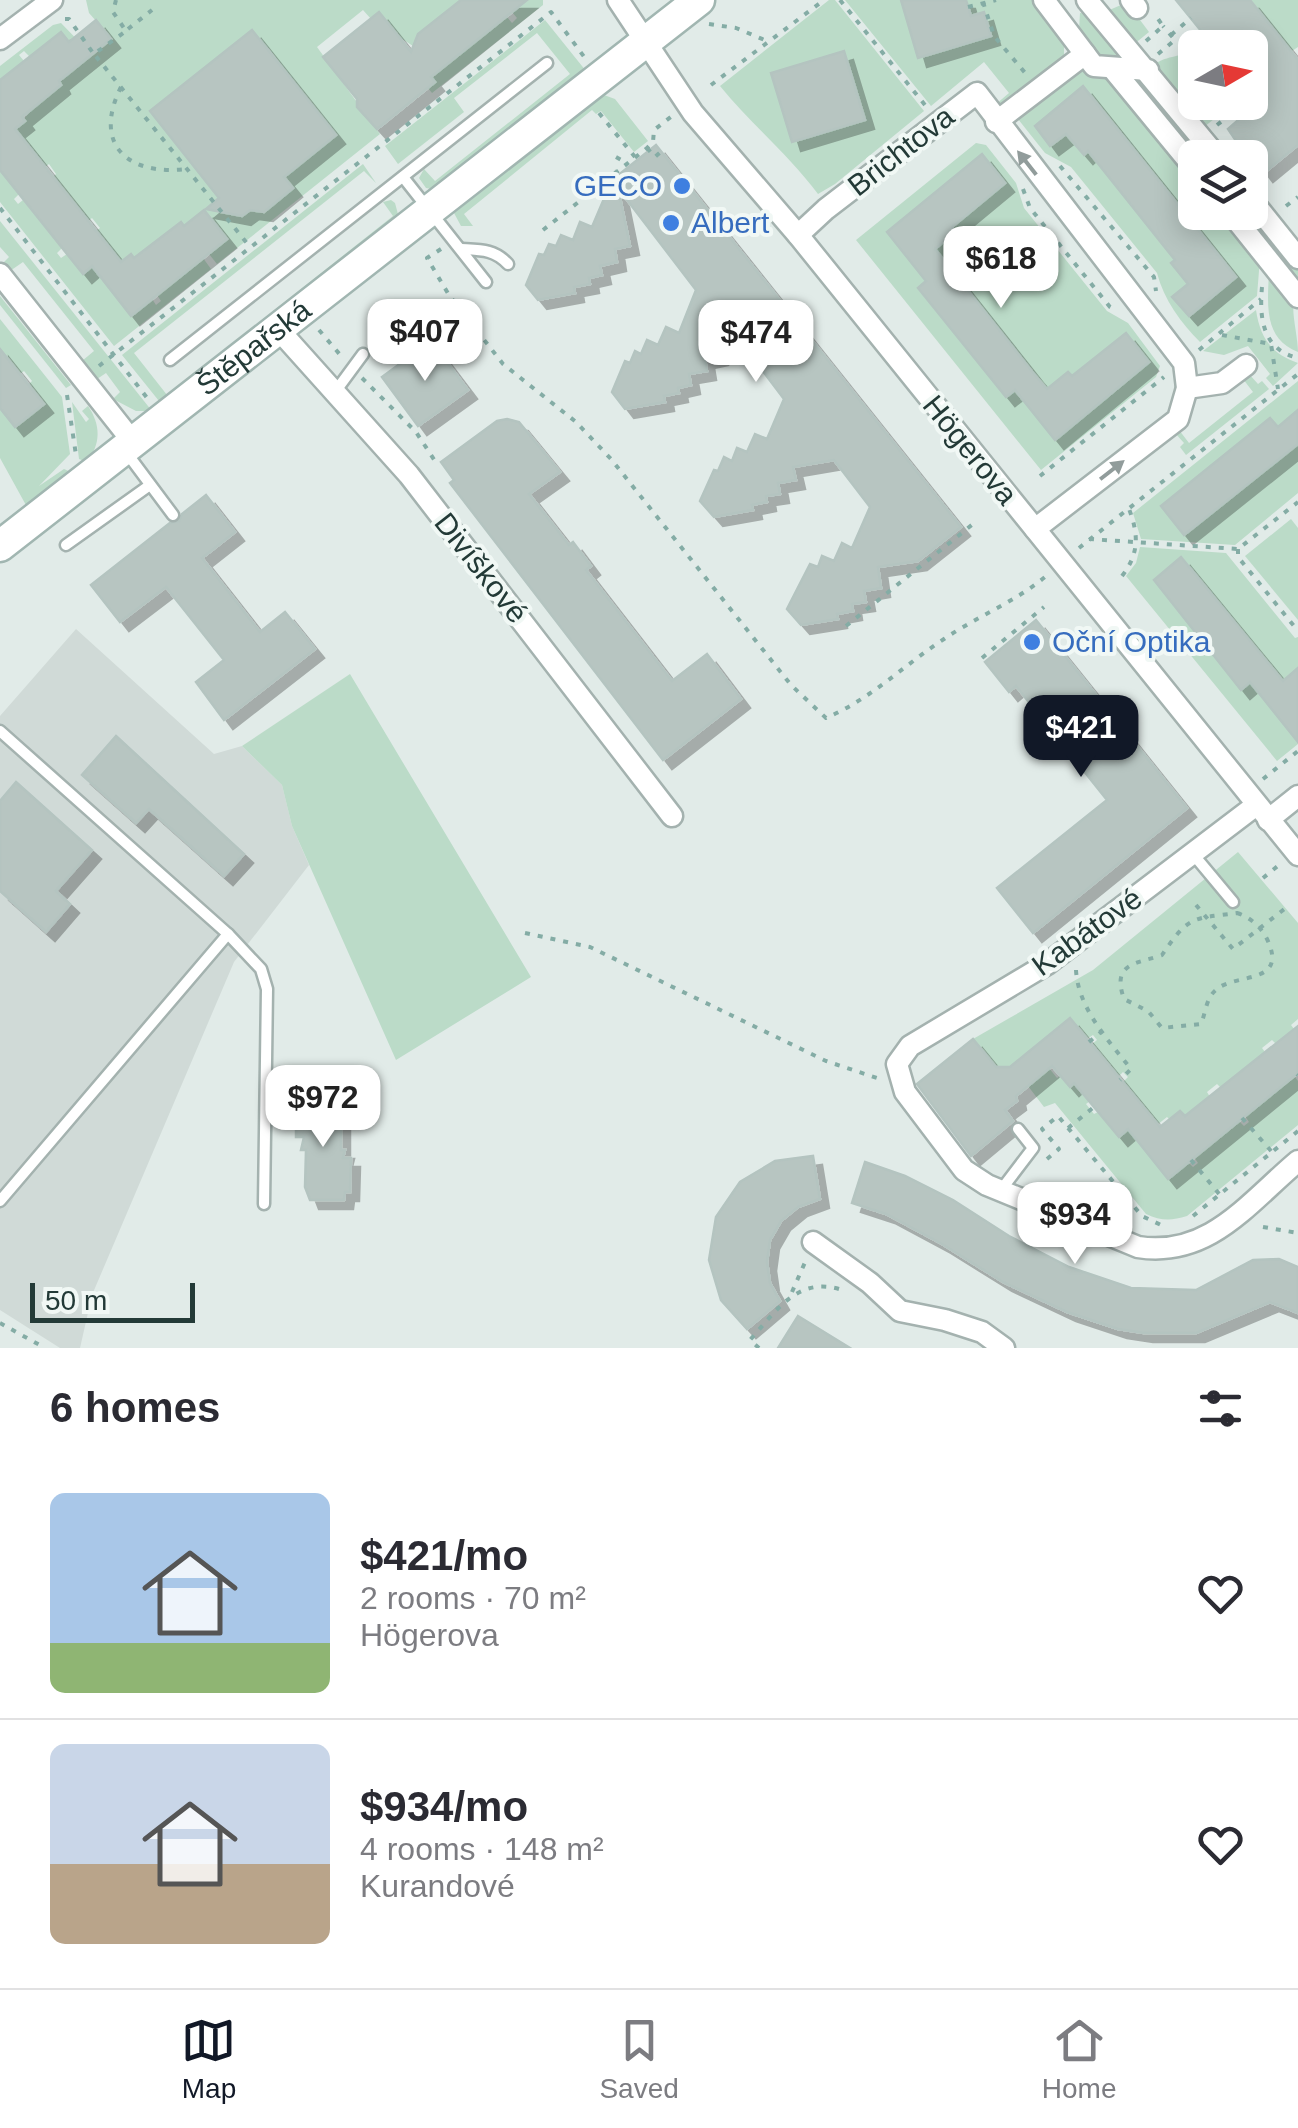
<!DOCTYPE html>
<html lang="en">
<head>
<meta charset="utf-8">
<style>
	:root { --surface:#fff; --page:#f2f2f3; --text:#2b2b33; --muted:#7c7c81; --line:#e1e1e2; --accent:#111827 }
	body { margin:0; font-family:Arial,sans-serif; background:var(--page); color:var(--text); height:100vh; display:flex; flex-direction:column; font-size:38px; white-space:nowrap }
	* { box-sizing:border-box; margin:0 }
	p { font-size:32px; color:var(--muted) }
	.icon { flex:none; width:55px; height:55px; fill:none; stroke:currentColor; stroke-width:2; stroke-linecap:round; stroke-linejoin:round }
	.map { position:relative; height:1348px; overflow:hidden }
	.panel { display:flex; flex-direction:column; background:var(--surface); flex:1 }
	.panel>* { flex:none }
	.needle { width:65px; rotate:81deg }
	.fabs { position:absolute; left:1178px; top:30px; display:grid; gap:20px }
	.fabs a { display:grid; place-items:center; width:90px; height:90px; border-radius:15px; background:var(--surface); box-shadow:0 5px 25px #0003; font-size:50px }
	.scale { position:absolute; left:30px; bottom:25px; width:165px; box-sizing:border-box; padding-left:10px; border:5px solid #233a37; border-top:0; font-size:28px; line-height:35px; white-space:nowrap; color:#233a37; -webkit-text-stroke:8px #f1f8f5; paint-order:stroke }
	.price { position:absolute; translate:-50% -85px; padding:0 22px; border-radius:20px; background:#fff; color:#222; font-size:32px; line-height:65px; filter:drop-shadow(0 2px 5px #0008) }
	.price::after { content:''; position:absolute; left:50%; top:60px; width:30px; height:22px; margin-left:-15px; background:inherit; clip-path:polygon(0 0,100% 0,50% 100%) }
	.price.selected { background:var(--accent); color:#fff }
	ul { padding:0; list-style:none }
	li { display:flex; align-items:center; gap:30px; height:250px; padding:0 50px }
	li+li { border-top:2px solid var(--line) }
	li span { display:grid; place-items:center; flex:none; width:280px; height:200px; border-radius:15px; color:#555 }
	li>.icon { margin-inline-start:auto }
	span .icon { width:120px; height:120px; fill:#fffc; stroke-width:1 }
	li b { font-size:42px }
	h2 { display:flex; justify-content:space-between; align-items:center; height:120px; padding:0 50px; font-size:42px }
	.dock { display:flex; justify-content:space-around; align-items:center; height:140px; border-top:2px solid var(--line); background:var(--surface); font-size:28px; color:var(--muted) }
	.dock a { display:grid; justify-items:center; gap:5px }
	.dock .selected { color:var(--accent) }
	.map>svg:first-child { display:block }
	.built { fill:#d0dad7 }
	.green { fill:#bbdbc8; fill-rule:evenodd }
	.building { fill:#b7c5c1; stroke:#b4c4c0; stroke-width:2.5; filter:url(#shadow) }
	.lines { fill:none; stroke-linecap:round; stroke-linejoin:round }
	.lane-casing { stroke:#a4b2af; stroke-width:15 }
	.street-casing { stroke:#a4b2af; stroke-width:25 }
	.secondary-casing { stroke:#a1b6b1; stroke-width:35 }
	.path { stroke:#84aca5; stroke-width:4; stroke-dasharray:5 8; stroke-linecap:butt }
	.lane { stroke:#fff; stroke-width:10 }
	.street { stroke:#fff; stroke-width:20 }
	.secondary { stroke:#fff; stroke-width:30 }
	.oneway { fill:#919c9b }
	.shop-dot { fill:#3f7fe0; stroke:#f1f8f5; stroke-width:4 }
	.labels { text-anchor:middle; stroke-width:8; stroke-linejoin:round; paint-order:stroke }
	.street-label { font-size:30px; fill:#233a37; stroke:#f1f8f5 }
	.shop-label { font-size:30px; fill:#366cbe; stroke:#f1f8f5; text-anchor:start }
</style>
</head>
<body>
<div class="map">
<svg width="1298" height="1348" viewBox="0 0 1298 1348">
	<defs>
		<filter id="shadow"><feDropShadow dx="9" dy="9" stdDeviation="0" flood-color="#0004"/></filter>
	</defs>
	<rect width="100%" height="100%" fill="#e1ebe8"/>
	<polygon class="built" points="76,629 214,754 242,746 282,785 292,826 309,865 234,962 92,1295 80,1348 60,1348 0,1310 0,716"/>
	<g class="green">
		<path d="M86,0H468L434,21L437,25L413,46L371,19L363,10L317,47L380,134L217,264L209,254L227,239L204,211L185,226L181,222L134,258L131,255L121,262L96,231L100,228L92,218L88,221L53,177L56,174L49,164L45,167L15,129L33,108L30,104L48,89L52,93L61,86L59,81L84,61L61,32L30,57L24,51L19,55L24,61L0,80V66L53,25L61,23L91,54L111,38L89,13ZM249,32L269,49L334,133L333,138L264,192L288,182L292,188L235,215L152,110Z"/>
		<polygon points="528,0 543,0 543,5 432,93 428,88 434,82 429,75 507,17 512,23 517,18 512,12"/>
		<path d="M829,0H835L924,111L835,184L818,194C789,155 751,124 720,86ZM844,51L852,74L845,100L858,97L865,120L792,142L772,73Z"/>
		<polygon points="845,0 901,0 904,12 910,11 911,35 918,58 991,36 984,13 971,16 966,0 1033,0 1064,39 1064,62 1001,113 995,105 1009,93 984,62 931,106"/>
		<polygon points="1251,0 1298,0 1298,47 1292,51"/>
		<polygon points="1121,5 1133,18 1137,16 1149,32 1133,45 1107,11"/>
		<polygon points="1080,13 1095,14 1117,45 1117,61 1099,58 1079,30"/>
		<polygon points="545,20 586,71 437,190 426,188 419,178 424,169 435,181 570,74 537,33 454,98 464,112 398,164 385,146"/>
		<path d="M1195,48V102L1234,103L1199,131L1149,68C1166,54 1179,59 1195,48Z"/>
		<path d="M1070,69L1111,73L1195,177V212L1224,213L1260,258L1257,296L1200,342C1181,323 1164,300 1157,273L1071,167L1045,153L1014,114ZM1084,87L1236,277L1190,316L1173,298L1188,284L1171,264L1175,260L1088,151L1083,155L1066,134L1036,126Z"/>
		<polygon points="1123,75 1145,77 1211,157 1195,158"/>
		<polygon points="604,95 615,99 648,141 634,152 601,111 596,114 592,110 464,214 473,226 461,226 454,213"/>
		<path d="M976,143L986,145L1016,183L1024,208L1107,311L1128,323L1160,366L1156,377L1041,470L856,240ZM982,155L1005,184L952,227L955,232L935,249L1034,374L1047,389L1072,376L1126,333L1149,362L1054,439L1015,390L1006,397L918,289L926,281L887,232Z"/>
		<polygon points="363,164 376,183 364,171 134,353 171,400 163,406 122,355"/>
		<polygon points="0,170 19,194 14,199 18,204 23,200 62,248 57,253 61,258 67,254 83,273 92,266 131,315 152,299 156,305 161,301 157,295 203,258 211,269 114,346 0,202"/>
		<polygon points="391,200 395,203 399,218 181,393 176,388 393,216 383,202"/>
		<polygon points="1250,212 1298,266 1298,292 1234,213"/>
		<polygon points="0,221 152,411 136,411 113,399 120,392 106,373 97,379 82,361 94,351 23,262 10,271 3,263 9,257 0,247"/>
		<path d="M1269,270L1294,301C1291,312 1298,337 1298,352C1262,338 1268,302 1269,270Z"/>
		<polygon points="0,296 71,385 66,388 0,305"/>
		<path d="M1256,310C1260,337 1271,354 1298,363L1273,386L1266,378L1270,374L1248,346L1224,355L1203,351Z"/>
		<polygon points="0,319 62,397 70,454 39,486 64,469 73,473 27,507 0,458 0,408 15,426 44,403 29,384 32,381 24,371 20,374 0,349"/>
		<polygon points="1249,374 1258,384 1262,381 1269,389 1186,455 1180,447 1184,443 1175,433 1179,430 1189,443 1253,392 1243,379"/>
		<polygon points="1298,381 1298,410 1278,427 1270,418 1161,506 1185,535 1298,444 1298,493 1235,545 1141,539 1133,513"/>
		<path d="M72,402L86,422L89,419L82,411L88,406C101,425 101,444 87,462L79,459Z"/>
		<polygon points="1291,519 1298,528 1298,620 1245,556"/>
		<polygon points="1140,547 1226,553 1295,638 1298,637 1298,668 1283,681 1182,557 1154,579 1241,689 1250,682 1289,731 1298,725 1298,744 1277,761 1126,576 1136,563"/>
		<polygon points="350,674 531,977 396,1060 292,826 282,785 242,746"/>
		<polygon points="1238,852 1298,923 1298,1019 1291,1025 1294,1029 1276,1044 1272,1040 1262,1048 1265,1052 1221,1088 1217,1084 1207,1092 1210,1097 1186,1116 1182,1112 1171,1121 1167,1117 1157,1125 1123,1082 1128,1077 1123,1072 1118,1077 1092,1044 1097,1040 1093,1035 1087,1039 1071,1019 1006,1071 996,1067 973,1039 1093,970"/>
		<path d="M1049,1068L1057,1078L1061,1075L1070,1087L1075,1083L1090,1101L1086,1104L1094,1114L1098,1112L1119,1136L1128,1129L1168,1178L1188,1162L1193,1167L1198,1163L1194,1157L1239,1121L1244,1126L1249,1122L1245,1116L1295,1077L1298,1081V1125L1187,1216C1171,1221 1161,1221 1146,1214L1055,1103L1044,1107L1028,1086Z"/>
	</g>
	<g class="building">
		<polygon points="461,0 527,0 431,77 435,82 377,129 357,107 357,99 323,57 379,12 411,52 418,34"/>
		<polygon points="901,0 966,0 971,16 984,12 991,36 918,58"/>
		<polygon points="1176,0 1250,0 1298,60 1298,145 1264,173 1251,156 1247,157 1228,129 1259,102 1250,91 1250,48 1215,48"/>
		<polygon points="96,20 111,39 59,81 61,85 22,117 25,121 15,129 121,262 131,254 134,258 181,222 184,226 204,210 227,239 131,316 92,266 83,274 0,170 0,80 61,32 69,42"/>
		<polygon points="252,30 336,135 284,177 293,188 264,212 250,210 242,216 206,209 219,198 150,111"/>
		<polygon points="844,51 865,120 792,142 771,73"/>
		<polygon points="1083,86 1236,277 1189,316 1172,297 1188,284 1171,263 1175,260 1088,151 1084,155 1066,134 1050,146 1035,126"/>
		<polygon points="656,145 961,527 918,561 878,567 881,588 864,591 866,602 852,604 853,611 837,614 838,619 801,625 787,609 810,564 818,567 822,556 834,561 842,543 852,548 870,507 834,460 793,467 796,480 778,483 780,494 766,496 767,502 752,505 753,510 714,517 700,501 714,470 718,471 724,457 732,461 737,448 747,452 755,434 767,439 784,399 710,301 719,356 705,359 707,371 689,374 691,385 678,388 679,393 664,396 665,402 625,409 612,392 625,361 630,363 635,351 641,354 647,340 658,345 666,327 679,333 696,290 618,188 630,246 615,249 617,262 600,266 602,275 589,278 590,284 574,287 575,293 538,300 526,285 539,254 544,255 549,244 556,246 561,235 573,240 580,222 592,227 615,173 616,177"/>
		<polygon points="982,154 1005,183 952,227 955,232 935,249 1034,374 1047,389 1068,372 1072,376 1126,333 1149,362 1055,440 1015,390 1006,397 918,288 926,281 887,232"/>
		<polygon points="431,341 468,390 418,426 382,377"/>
		<polygon points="0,349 44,404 15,427 0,408"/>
		<polygon points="1298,410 1298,444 1184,535 1161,506 1270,418 1278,427"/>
		<polygon points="507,419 519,422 560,472 529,494 569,545 573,542 591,566 586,570 672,681 707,654 741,699 663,760 450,483 454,480 441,462 497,421"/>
		<polygon points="206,495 235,532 202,558 260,632 285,612 315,649 224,720 196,682 224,660 166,587 120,622 91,585 170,523 179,521 182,514"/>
		<polygon points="1181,557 1283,681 1298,668 1298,742 1250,682 1241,690 1154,580"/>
		<polygon points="1036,620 1187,808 1033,933 997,888 1107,800 1016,686 1009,692 985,662"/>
		<polygon points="116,736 244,854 224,876 149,809 136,823 82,775"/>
		<polygon points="16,782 92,850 56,891 70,904 46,932 0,891 0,801"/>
		<polygon points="1070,1018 1160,1127 1180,1111 1185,1116 1298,1026 1298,1073 1168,1179 1128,1129 1119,1137 1074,1083 1070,1087 1052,1066 1016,1096 1017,1101 1005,1110 1013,1121 971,1156 917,1084 973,1039 996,1067 1010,1067"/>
		<polygon points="302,1098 337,1099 337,1107 341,1107 341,1150 345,1150 343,1158 351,1158 350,1192 345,1192 344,1200 310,1200 305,1187 306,1150 301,1150 304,1137 296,1137 296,1111 301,1111"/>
		<polygon points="813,1156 820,1199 798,1207 781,1221 770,1240 767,1262 770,1283 780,1301 747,1329 721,1300 709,1260 716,1217 740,1182 775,1161"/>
		<polygon points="865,1162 905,1176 953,1200 1009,1236 1069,1267 1131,1288 1196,1290 1253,1260 1279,1259 1298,1267 1298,1313 1270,1302 1196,1333 1144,1333 1118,1329 1067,1312 1003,1282 942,1244 886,1214 852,1203"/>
		<polygon points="798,1316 850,1348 778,1348"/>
	</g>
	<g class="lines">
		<g class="lane-casing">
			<g id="lane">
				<polyline points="403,177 486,282"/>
				<path d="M461,249C480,250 494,249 508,264"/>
				<polyline points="170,360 547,63"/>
				<polyline points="335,392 363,354"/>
				<polyline points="126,452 173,515"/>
				<polyline points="66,545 150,485"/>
				<polyline points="0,731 228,934 261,969 267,989 264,1204"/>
				<polyline points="1193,854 1233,902"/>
				<polyline points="1001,1190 1033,1148 1018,1129"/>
				<polyline points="0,1201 228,934"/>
			</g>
		</g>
		<g class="street-casing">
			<g id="street">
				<polyline points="618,0 693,113 798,235 1298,855"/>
				<polyline points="1044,0 1094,66 1148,70"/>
				<polyline points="1087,0 1218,158"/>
				<polyline points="1131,0 1137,8"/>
				<polyline points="0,39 52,0"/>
				<polyline points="1112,68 1195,169"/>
				<polyline points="996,122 1085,54"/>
				<polyline points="1250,198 1298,258"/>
				<polyline points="1230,212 1298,297"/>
				<polyline points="798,235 826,209 977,93 1184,363 1187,388 1178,419 1035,529"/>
				<polyline points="0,274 133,442"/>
				<polyline points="278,329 409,475 672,816"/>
				<polyline points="1187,388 1222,383 1246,365"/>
				<path d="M1255,806L1047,964L910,1046L897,1064L905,1092L964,1170L987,1185L1138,1247C1209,1258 1248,1203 1298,1161"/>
				<polyline points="1268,820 1298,796"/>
				<polyline points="813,1242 870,1283 900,1311 945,1320 982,1332 1004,1348"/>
			</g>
		</g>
		<g class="secondary-casing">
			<g id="secondary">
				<path id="s1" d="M0,546L699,0"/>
			</g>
		</g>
		<g class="path">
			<polyline points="116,0 113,12 126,31 94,54 250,247"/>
			<polyline points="840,0 925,105"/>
			<polyline points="983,2 994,36 1026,74"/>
			<polyline points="968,7 996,0"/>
			<polyline points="65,19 69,19 93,53"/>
			<polyline points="709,24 736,28 767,41"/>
			<polyline points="128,29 152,10"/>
			<polyline points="1171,35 1191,18"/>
			<polyline points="1146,41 1163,26 1156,16"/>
			<polyline points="1158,54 1175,40 1163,26"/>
			<polyline points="711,85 824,0"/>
			<path d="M121,87C92,145 128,176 187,169"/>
			<polyline points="1250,100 1254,96"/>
			<polyline points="599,113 635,157"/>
			<polyline points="1217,125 1247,102"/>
			<polyline points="647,148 655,157 665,148"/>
			<polyline points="1237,148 1245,158"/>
			<polyline points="616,157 627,163"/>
			<polyline points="1250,164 1263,180"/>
			<polyline points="1060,166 1154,277 1156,291"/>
			<polyline points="1023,189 1030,208 1110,307 1117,311"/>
			<polyline points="1286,206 1298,197"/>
			<polyline points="0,208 148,399"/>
			<polyline points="543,230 647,148 653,142 654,130 672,116"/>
			<path d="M441,249L427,258L449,295L503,364L576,422L611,459L791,685L826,718C871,699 904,665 944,639C976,617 1015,602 1045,577"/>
			<path d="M1262,287C1259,319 1263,350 1298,358"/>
			<polyline points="319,330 342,357"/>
			<polyline points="1222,335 1271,344 1278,389"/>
			<polyline points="1199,350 1261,299"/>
			<polyline points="99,366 551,12 585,58"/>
			<polyline points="362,378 416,432 435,461"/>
			<polyline points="67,395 76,455"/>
			<polyline points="1040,476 1164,377"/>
			<polyline points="1089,539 1238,549 1298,502"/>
			<polyline points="1079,548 1298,374"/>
			<polyline points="1238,549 1238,557 1298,631"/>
			<path d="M1122,576C1139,554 1139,535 1129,509"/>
			<polyline points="846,626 973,524"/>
			<polyline points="982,658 1044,607"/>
			<polyline points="1263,779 1298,751"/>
			<polyline points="1263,878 1279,865"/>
			<polyline points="1196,905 1233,949 1287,907"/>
			<path d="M1237,913C1250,917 1261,927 1267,939C1289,985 1236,973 1217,989C1206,997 1206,1012 1201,1024L1162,1028L1148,1011L1124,999C1111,962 1137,964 1162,955C1189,915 1192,919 1237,913Z"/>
			<polyline points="525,933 590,947 826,1061 877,1078"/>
			<path d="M1076,970C1078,1008 1108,1040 1131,1069L1120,1080"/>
			<polyline points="1089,1042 1101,1032"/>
			<polyline points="1297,1074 1298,1075"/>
			<polyline points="1242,1118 1272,1152"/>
			<polyline points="1068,1128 1094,1107"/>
			<polyline points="1047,1159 1059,1149 1042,1129 1058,1116 1142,1216 1161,1225"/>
			<polyline points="1191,1160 1220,1195"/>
			<polyline points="1193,1216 1298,1131"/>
			<polyline points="1263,1227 1298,1233"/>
			<polyline points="792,1292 806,1260"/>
			<polyline points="0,1323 45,1348"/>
			<path d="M759,1348L750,1340C776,1311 797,1277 839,1289"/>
		</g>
		<use href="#lane" class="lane"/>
		<use href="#street" class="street"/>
		<use href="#secondary" class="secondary"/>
	</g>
	<defs><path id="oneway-solid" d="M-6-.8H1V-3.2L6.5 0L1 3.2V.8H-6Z" transform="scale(2.5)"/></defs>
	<g class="oneway">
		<use href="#oneway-solid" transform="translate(1027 163) rotate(-128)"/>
		<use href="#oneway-solid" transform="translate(1112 470) rotate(-38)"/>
	</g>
	<g class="shop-dot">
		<circle cx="682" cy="186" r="10"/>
		<circle cx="671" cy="223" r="10"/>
		<circle cx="1032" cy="642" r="10"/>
	</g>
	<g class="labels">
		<g class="street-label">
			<text transform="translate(901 151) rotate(-38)" y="10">Brichtova</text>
			<text dy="10" stroke="none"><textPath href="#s1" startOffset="322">Štěpařská</textPath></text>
			<text transform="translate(970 450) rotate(51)" y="10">Högerova</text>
			<text transform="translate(481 568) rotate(52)" y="10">Divíškové</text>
			<text transform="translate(1087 932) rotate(-36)" y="10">Kabátové</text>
		</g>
		<g class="shop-label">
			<text x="662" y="196" text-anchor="end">GECO</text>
			<text x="691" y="233">Albert</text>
			<text x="1052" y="652">Oční Optika</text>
		</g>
	</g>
</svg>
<div class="fabs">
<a><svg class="needle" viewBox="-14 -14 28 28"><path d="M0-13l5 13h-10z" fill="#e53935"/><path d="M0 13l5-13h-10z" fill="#7c7c81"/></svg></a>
<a><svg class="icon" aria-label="layers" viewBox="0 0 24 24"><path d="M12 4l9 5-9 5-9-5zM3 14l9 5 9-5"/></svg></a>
</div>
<div class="scale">50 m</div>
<b class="price" style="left:1001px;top:311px">$618</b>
<b class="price" style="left:425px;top:384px">$407</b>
<b class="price" style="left:756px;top:385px">$474</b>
<b class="price selected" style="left:1081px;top:780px">$421</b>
<b class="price" style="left:323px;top:1150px">$972</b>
<b class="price" style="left:1075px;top:1267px">$934</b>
</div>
<section class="panel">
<h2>6 homes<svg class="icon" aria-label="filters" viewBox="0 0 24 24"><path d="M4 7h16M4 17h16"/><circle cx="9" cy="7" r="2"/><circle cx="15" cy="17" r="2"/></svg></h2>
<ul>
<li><span style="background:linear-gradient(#a9c7e8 75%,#8fb573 0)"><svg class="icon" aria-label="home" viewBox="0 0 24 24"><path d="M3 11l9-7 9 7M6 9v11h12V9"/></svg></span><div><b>$421/mo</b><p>2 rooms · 70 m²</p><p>Högerova</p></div><svg class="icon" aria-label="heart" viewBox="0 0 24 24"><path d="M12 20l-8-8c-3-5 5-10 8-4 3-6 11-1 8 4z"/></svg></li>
<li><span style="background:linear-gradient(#c9d6e8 60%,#b9a48a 0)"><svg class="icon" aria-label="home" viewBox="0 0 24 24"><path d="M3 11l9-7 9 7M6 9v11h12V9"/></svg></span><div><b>$934/mo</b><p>4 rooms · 148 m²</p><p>Kurandové</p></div><svg class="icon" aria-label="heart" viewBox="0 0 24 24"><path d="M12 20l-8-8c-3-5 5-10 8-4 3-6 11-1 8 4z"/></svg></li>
</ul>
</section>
<nav class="dock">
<a class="selected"><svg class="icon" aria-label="map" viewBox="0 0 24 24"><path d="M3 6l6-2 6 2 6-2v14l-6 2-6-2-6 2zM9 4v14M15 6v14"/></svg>Map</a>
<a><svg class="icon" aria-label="saved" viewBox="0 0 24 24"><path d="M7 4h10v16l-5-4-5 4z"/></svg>Saved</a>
<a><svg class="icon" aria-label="home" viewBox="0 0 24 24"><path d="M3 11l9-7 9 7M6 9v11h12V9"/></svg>Home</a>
</nav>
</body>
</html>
